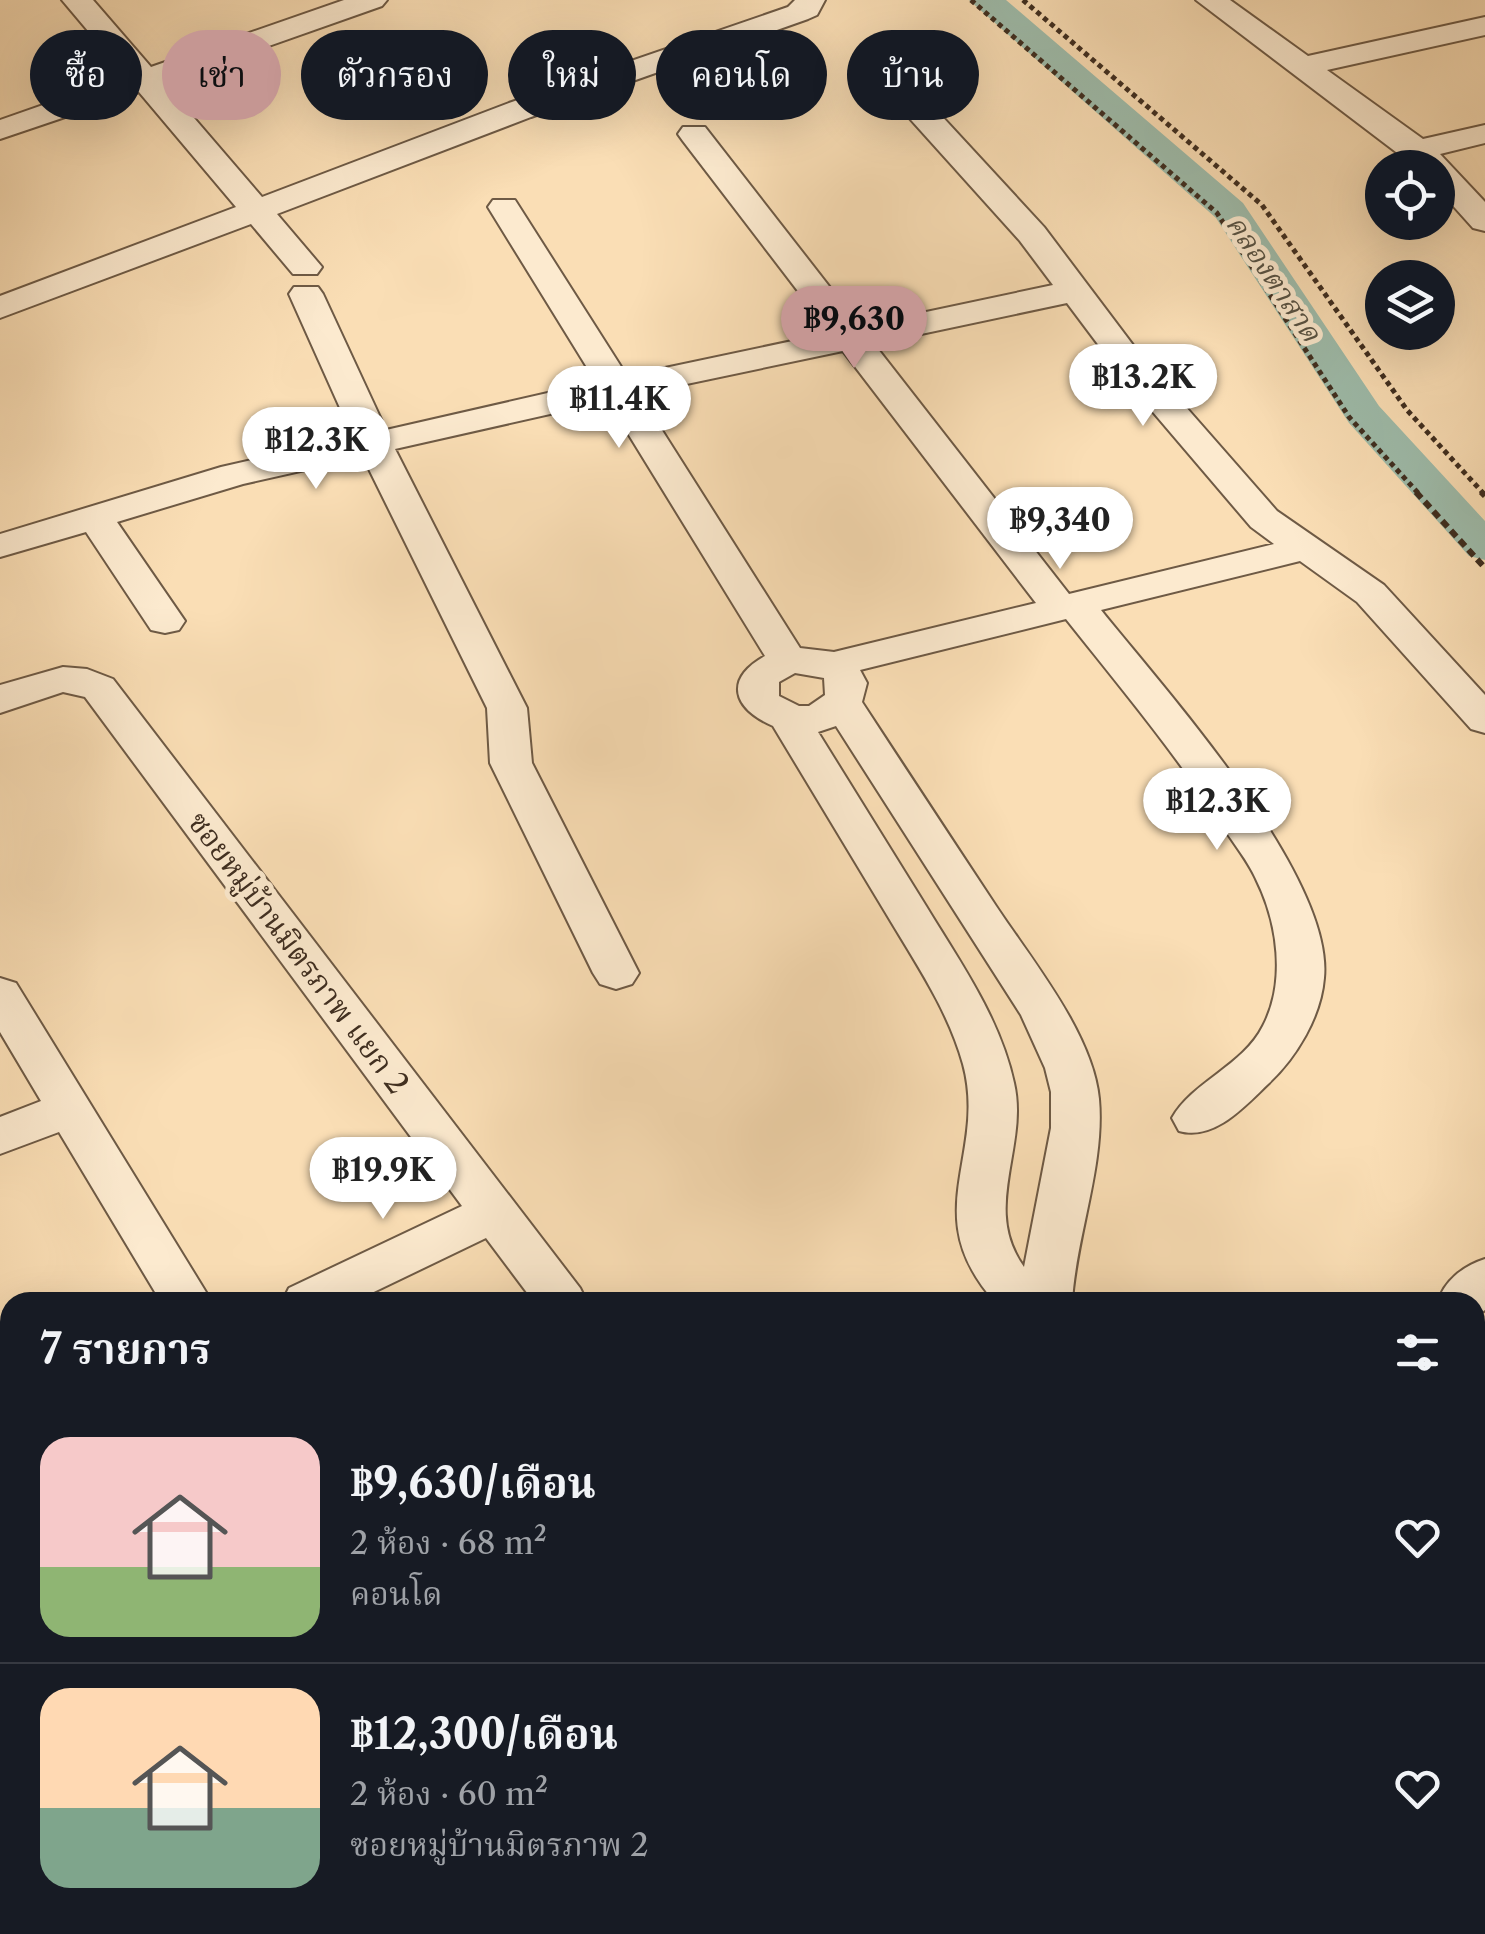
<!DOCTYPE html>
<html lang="th">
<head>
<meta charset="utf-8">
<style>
	:root { --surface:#171b24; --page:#20242c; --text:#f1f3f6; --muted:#9ea1a6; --line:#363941; --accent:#c59692 }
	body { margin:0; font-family:"Libre Caslon Text","Noto Serif Thai",serif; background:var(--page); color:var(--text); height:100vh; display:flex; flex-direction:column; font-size:38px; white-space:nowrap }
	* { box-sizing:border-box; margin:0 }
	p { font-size:32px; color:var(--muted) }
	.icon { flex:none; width:55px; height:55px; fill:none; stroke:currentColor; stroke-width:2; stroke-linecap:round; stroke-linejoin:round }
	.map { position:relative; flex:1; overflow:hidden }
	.panel { position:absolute; left:0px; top:1292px; width:1485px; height:642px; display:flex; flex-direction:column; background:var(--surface); border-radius:30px 30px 0 0; box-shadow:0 10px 40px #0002 }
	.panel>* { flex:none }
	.guide { position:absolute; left:30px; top:30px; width:1425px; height:90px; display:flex; gap:20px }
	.buttons { position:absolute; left:1365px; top:150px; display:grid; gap:20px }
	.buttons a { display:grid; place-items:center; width:90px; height:90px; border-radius:50%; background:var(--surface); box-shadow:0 10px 40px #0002; font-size:50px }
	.price { position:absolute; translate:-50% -85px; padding:0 22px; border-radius:35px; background:#fff; color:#222; font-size:32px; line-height:65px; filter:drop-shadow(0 2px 5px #0008) }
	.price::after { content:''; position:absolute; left:50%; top:60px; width:30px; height:22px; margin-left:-15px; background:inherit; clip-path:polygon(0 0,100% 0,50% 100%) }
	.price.on { background:var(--accent); color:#111 }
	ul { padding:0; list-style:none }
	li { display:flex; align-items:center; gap:30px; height:250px; padding:0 40px }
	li+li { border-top:2px solid var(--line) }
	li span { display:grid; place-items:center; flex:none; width:280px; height:200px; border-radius:30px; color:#555 }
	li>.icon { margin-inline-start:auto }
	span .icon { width:120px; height:120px; fill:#fffc; stroke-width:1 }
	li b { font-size:42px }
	h2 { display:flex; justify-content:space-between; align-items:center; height:120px; padding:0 40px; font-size:42px }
	.chip { padding:0 35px; border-radius:45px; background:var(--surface); box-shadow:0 10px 40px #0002; font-size:35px; line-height:90px }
	.chip.on { background:var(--accent); color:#111 }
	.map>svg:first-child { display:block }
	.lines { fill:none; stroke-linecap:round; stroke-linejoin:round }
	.canal { fill:#9ebcab; fill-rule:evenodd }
	.street-casing { stroke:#6e5a45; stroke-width:4 }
	.path-far2 { stroke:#3f2e20; stroke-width:5; stroke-dasharray:5 4; stroke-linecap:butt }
	.path-far1 { stroke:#3f2e20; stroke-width:6; stroke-dasharray:8 5; stroke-linecap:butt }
	.path { stroke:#3f2e20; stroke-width:8; stroke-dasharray:9 6; stroke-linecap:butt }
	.street { fill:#fceacf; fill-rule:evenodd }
	.labels { text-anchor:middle; stroke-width:10; stroke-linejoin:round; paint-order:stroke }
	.far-water-label { font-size:28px; font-style:italic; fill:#575243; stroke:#fceacf }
	.street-label { font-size:30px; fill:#3f2e20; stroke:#fceacf }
</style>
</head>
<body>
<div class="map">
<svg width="1485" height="1934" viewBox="0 0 1485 1934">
	<rect width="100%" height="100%" fill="#fadeb5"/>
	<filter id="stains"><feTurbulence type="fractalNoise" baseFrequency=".002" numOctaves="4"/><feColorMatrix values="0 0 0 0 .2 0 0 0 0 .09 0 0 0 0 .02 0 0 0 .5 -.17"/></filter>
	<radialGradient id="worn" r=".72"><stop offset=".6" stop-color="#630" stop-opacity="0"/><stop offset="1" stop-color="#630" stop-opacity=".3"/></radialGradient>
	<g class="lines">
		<g class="canal">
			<polygon points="969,0 1006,0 1243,203 1379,406 1485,521 1485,560 1469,556 1349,423 1216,218"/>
			<polygon points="1485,1468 1485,1526 1475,1530 1475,1471"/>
			<polygon points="0,1553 10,1557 10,1630 0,1627"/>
			<polygon points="137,1925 208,1925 212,1934 140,1934"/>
			<polygon points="874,1925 954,1925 951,1934 870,1934"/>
		</g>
		<g class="street-casing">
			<g id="street">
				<polygon points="62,0 93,0 151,67 344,0 387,0 382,6 164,83 262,197 509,103 788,7 795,0 825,0 817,15 808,19 531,117 277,214 322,267 317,274 293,274 251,224 0,318 0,296 236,207 139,92 0,139 0,120 126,76"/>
				<polygon points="1196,0 1230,0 1308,56 1485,17 1485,35 1327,70 1423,139 1485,125 1485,143 1440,154 1485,202 1485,231 1473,228 1438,189 1438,168 1417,168"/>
				<path d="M878,56L889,59L1044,227L1142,357L1277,511L1384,585L1485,695V733L1471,729L1357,602L1300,561L1101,610C1164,689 1334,876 1324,978C1321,1017 1296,1058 1268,1084C1244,1107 1214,1141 1179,1131L1172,1118C1193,1081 1243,1066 1263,1026C1286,982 1278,923 1256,879C1248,861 1234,844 1223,827C1176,754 1120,687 1066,619L860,670L867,683L862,702C906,770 951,838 996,906C1031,959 1093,1034 1099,1099C1105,1165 1076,1236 1072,1302H995C916,1213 988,1156 963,1064C948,1010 915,962 887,915C849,852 811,789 773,726C732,708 724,679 765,656L608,401L395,449L527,708L532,763L639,973L632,984L616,989L600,984L593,973L490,763L487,708L363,457L243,484L117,522L185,621L179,630L165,633L151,630L86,532L0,557V534L221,467L353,437L289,294L294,287H318L323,294L386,430L596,382L488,207L493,200H515L627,376L830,333L683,141L678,134L683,127H705L860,326L1053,285L1020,241L867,71L863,65L867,59ZM1067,303L1118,371L1251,527L1274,544L1069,594L874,344ZM843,351L1036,603L834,652L800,648L639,394ZM795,673L824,678L825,695L809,706H799L779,696V682ZM836,726L1021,1015L1045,1068L1051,1092V1128L1024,1267C981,1208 1029,1147 1014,1083C1000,1018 960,962 926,906C890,848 854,790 818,732Z"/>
				<polygon points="63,667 87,669 113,679 580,1288 587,1302 534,1302 486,1238 353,1302 282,1302 289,1288 462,1206 85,697 63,692 0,713 0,685"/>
				<polygon points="0,978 16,983 212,1302 161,1302 59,1132 0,1154 0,1117 41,1101 0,1032"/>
				<path d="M1485,1259V1310L1475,1317V1302H1438C1444,1281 1463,1266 1485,1259Z"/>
				<polygon points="1475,1877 1485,1881 1485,1934 1459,1934 1453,1925 1475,1925"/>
			</g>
		</g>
		<g class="path-far2">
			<polyline points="971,0 1217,213 1349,417 1419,494"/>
			<polyline points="1023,0 1262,205 1407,410 1484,494"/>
		</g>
		<g class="path-far1">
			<polyline points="1416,492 1485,568"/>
			<polyline points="1481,492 1485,496"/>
		</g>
		<g class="path">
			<polyline points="1475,1450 1485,1442"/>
			<polyline points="0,1564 10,1584"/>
			<polyline points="1475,1574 1485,1564"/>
			<polyline points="180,1925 184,1934"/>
			<polyline points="816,1934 830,1925"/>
			<polyline points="1026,1934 1039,1925"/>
		</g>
		<use href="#street" class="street"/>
	</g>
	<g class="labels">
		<g class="far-water-label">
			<text transform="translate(1274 278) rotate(56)" y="10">คลองตาสาด</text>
		</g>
		<g class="street-label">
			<text transform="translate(298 953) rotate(53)" y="10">ซอยหมู่บ้านมิตรภาพ แยก 2</text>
		</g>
	</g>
	<rect width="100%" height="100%" filter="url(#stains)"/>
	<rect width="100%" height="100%" fill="url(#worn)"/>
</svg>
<div class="buttons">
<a><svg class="icon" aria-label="locate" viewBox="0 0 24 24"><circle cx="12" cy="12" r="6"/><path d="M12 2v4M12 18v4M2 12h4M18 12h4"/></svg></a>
<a><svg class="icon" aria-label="layers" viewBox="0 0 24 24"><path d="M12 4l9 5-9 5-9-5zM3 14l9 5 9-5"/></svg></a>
</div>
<b class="price on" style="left:854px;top:371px">฿9,630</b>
<b class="price" style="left:1143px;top:429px">฿13.2K</b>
<b class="price" style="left:619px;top:451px">฿11.4K</b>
<b class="price" style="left:316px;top:492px">฿12.3K</b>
<b class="price" style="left:1060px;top:572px">฿9,340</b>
<b class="price" style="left:1217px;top:853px">฿12.3K</b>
<b class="price" style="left:383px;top:1222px">฿19.9K</b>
<div class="guide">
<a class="chip">ซื้อ</a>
<a class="chip on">เช่า</a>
<a class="chip">ตัวกรอง</a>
<a class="chip">ใหม่</a>
<a class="chip">คอนโด</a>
<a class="chip">บ้าน</a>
</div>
<section class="panel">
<h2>7 รายการ<svg class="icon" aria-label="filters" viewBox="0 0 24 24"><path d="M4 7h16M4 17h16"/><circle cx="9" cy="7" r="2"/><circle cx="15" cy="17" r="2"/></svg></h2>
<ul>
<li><span style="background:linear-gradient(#f6c9c9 65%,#8fb573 0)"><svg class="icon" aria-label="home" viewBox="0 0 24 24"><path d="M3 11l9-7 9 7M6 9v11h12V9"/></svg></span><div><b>฿9,630/เดือน</b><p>2 ห้อง · 68 m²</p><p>คอนโด</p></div><svg class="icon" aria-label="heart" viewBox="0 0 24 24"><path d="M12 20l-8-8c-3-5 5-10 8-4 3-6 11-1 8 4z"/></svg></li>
<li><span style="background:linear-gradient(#ffd9b3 60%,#7fa58c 0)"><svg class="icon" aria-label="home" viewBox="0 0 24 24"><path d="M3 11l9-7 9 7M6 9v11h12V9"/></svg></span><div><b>฿12,300/เดือน</b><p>2 ห้อง · 60 m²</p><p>ซอยหมู่บ้านมิตรภาพ 2</p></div><svg class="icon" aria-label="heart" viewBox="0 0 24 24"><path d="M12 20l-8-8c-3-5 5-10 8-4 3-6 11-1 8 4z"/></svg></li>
</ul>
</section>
</div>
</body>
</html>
